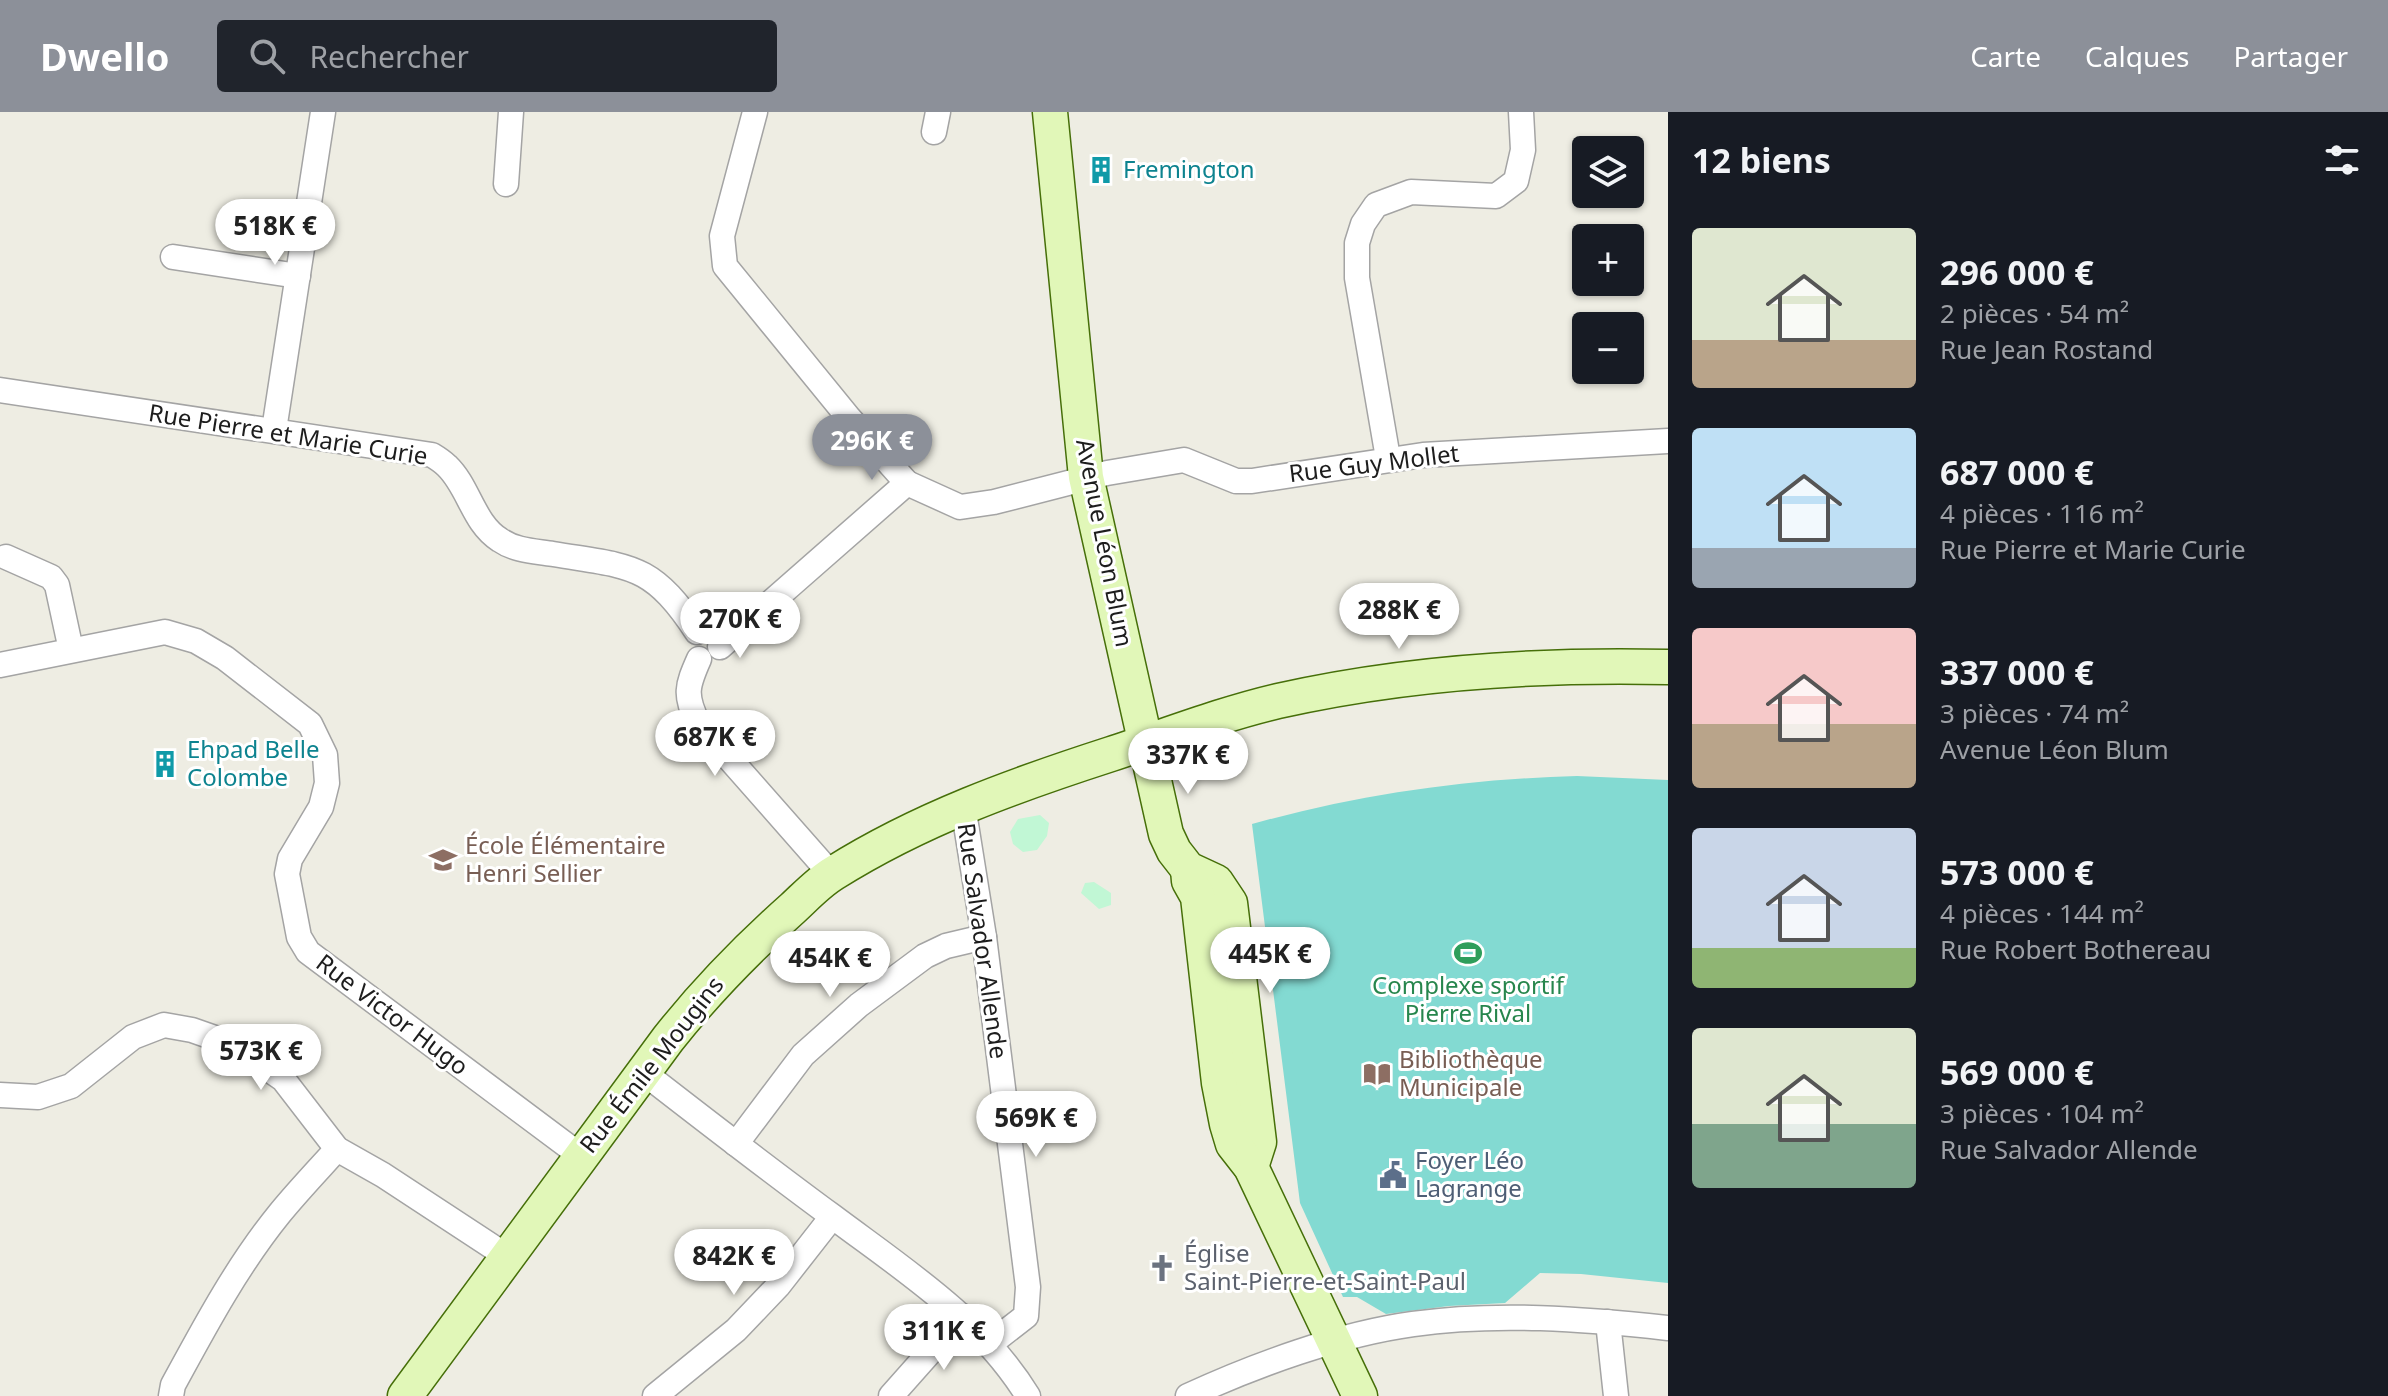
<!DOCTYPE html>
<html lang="fr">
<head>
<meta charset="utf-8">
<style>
	:root { --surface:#171b24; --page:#20242c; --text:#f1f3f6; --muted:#9ea1a6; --accent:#8c9099 }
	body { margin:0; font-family:"Noto Sans",sans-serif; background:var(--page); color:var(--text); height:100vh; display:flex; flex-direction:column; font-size:30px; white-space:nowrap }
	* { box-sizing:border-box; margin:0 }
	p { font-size:26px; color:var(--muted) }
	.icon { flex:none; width:44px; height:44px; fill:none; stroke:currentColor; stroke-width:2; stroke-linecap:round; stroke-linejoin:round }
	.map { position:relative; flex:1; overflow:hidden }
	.sheet { display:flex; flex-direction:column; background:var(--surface); width:720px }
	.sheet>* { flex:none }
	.tools { position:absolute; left:1572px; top:24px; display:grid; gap:16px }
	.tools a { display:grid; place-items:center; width:72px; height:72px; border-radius:8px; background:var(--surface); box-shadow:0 2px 6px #0004; font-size:40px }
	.price { position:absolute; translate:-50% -68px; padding:0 18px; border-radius:28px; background:#fff; color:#222; font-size:26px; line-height:52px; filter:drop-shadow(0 2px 4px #0008) }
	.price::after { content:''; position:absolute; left:50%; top:48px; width:24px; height:18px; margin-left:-12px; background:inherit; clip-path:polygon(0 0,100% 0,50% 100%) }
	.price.selected { background:var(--accent); color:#fff }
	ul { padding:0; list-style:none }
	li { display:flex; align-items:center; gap:24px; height:200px; padding:0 24px }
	li span { display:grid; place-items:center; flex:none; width:224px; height:160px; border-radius:8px; color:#555 }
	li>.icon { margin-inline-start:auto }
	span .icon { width:96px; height:96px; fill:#fffc; stroke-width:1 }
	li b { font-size:34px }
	h2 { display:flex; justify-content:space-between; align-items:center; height:96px; padding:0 24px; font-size:34px }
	header { display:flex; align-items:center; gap:48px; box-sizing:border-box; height:112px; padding:0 40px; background:var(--accent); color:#fff }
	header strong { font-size:38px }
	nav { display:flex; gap:44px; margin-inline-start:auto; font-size:28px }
	.search { width:560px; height:72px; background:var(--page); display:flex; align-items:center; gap:20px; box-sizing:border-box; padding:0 28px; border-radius:8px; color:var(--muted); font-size:30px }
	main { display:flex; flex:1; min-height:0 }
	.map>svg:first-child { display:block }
	.park { fill:#c1f7d5 }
	.pitch { fill:#83dad2 }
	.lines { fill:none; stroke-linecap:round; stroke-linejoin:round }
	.street-casing { stroke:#a4a4a4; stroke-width:27 }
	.secondary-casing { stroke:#466f09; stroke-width:37 }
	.street { stroke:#fff; stroke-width:24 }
	.secondary { stroke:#e1f7b8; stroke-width:34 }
	.labels { text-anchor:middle; stroke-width:6; stroke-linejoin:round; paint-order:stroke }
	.culture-label { font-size:24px; fill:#0d838f; stroke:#fff; text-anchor:start }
	.street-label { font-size:24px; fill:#1d1d1d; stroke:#fff }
	.education-label { font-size:24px; fill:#785e54; stroke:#fff; text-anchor:start }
	.leisure-label { font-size:24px; fill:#27864d; stroke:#fff }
	.service-label { font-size:24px; fill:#4e5e75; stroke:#fff; text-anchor:start }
	.worship-label { font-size:24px; fill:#5b616d; stroke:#fff; text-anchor:start }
</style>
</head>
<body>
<header>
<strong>Dwello</strong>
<div class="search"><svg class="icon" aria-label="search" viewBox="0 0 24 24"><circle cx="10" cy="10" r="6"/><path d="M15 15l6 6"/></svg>Rechercher</div>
<nav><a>Carte</a><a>Calques</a><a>Partager</a></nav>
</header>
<main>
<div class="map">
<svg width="1668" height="1284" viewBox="0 0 1668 1284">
	<rect width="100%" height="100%" fill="#eeede3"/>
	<g class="park">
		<polygon points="1040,703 1049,711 1047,724 1037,738 1023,740 1013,732 1010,720 1018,707"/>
		<polygon points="1094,770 1111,781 1111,793 1099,797 1081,781 1085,771"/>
	</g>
	<path class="pitch" d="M1577,664L1668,668V1171L1581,1162L1540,1161L1505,1191L1449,1194L1386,1202L1357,1185H1343L1300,1091L1252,712C1360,682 1466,667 1577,664Z"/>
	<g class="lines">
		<g class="street-casing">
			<g id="street">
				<polyline points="755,0 722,124 725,154 849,306 907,371"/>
				<polyline points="934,20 938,0"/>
				<polyline points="506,72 511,0"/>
				<polyline points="173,145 298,164"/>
				<path d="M0,278L432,343C437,346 443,350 447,354C469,375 473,411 500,428C516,439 535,439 553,442C630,455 651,450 697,520"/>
				<polyline points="274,318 323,0"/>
				<polyline points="1388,346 1357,166 1357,131 1363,112 1376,93 1411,80 1496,84 1516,69 1523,38 1521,0"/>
				<polyline points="6,445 51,465 57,473 71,538"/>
				<polyline points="720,535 907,371 960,395 994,390 1107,361 1184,348 1236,369 1252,369 1423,343 1668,329"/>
				<path d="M699,547C687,574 684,583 698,611L831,762"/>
				<polyline points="0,553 165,520 196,529 225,546 310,612 325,643 327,671 321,695 290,747 287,762 299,825 308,840 581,1044"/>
				<polyline points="963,694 984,825 1028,1175 1026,1204 990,1232"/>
				<path d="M643,960C706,1009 768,1057 832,1104C904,1158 980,1206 1028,1284"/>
				<polyline points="0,983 38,985 71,974 133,925 164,913 192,918 232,932 283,967 337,1037 383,1063 508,1145"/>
				<polyline points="736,1032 803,943 859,893 925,844 946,834 984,825"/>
				<polyline points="1608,1210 1616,1284"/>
				<path d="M171,1284L173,1273C205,1214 237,1154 280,1101C298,1079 318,1058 337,1037"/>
				<polyline points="655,1284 736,1218 778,1174 832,1105"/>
				<polyline points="891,1284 962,1204"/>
				<path d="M1188,1284C1255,1253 1340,1222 1413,1212C1497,1200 1584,1207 1668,1216"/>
			</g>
		</g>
		<g class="secondary-casing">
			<g id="secondary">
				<polyline points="1050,0 1086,365 1166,722 1174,739 1188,757 1216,770 1230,791 1259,1030 1251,1055"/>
				<polyline points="1188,757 1189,769 1198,785 1219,971 1227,1012 1233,1032 1251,1055 1360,1284"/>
				<path d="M405,1284L668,927C706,879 747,837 793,796C806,784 819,770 834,761C920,707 1015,673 1111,642C1166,624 1222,602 1278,589C1407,560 1537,552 1668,555"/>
			</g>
		</g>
		<use href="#street" class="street"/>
		<use href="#secondary" class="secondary"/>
	</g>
	<defs>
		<g id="building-bare" transform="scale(2.16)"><path d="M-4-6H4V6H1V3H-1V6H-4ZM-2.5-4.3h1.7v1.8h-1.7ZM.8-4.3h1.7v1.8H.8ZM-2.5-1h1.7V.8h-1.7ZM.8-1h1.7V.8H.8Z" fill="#0f9aa8" stroke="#fff" stroke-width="2.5" paint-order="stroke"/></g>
		<g id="school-bare" transform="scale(2.16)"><path d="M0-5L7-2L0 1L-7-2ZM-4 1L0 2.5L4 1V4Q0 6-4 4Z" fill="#8d6e63" stroke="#fff" stroke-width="2.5" paint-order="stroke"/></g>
		<g id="stadium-bare" transform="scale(2.16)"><path d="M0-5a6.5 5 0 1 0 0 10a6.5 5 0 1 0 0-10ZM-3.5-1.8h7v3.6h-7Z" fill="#2e9e5b" stroke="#fff" stroke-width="2.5" paint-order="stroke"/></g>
		<g id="library-bare" transform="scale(2.16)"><path d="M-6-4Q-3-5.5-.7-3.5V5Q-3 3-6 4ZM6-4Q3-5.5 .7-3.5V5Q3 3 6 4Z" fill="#8d6e63" stroke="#fff" stroke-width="2.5" paint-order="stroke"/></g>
		<g id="civic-bare" transform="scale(2.16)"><path d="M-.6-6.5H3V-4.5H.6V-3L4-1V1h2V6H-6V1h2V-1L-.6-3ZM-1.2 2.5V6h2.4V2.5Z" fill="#5c6f8a" stroke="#fff" stroke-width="2.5" paint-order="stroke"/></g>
		<g id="church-bare" transform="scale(2.16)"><path d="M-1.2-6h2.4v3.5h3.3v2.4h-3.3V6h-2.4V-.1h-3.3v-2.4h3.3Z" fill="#6b7280" stroke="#fff" stroke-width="2.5" paint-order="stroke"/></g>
	</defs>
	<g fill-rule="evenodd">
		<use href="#building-bare" x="1101" y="58"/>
		<use href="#building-bare" x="165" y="652"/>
		<use href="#school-bare" x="443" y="748"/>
		<use href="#stadium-bare" x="1468" y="841"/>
		<use href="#library-bare" x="1377" y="962"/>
		<use href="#civic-bare" x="1393" y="1063"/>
		<use href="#church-bare" x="1162" y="1156"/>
	</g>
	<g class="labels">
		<g class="culture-label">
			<text x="1123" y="66">Fremington</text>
			<text x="187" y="646">Ehpad Belle<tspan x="187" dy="28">Colombe</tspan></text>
		</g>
		<g class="street-label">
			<text transform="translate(288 323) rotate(9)" y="8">Rue Pierre et Marie Curie</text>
			<text transform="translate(1374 352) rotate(-7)" y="8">Rue Guy Mollet</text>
			<text transform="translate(1104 431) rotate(79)" y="8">Avenue Léon Blum</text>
			<text transform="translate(982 829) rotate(82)" y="8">Rue Salvador Allende</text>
			<text transform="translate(392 903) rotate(37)" y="8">Rue Victor Hugo</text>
			<text transform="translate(652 953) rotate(-52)" y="8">Rue Émile Mougins</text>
		</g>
		<g class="education-label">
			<text x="465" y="742">École Élémentaire<tspan x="465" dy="28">Henri Sellier</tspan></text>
			<text x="1399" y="956">Bibliothèque<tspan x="1399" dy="28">Municipale</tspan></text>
		</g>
		<g class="leisure-label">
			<text x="1468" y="882">Complexe sportif<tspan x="1468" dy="28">Pierre Rival</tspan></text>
		</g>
		<g class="service-label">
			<text x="1415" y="1057">Foyer Léo<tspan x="1415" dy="28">Lagrange</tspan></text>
		</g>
		<g class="worship-label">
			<text x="1184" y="1150">Église<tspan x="1184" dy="28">Saint-Pierre-et-Saint-Paul</tspan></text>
		</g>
	</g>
</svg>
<div class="tools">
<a><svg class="icon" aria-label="layers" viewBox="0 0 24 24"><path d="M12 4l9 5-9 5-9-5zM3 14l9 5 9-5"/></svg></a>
<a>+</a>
<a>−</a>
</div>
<b class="price" style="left:275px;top:155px">518K €</b>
<b class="price selected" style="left:872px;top:370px">296K €</b>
<b class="price" style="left:1399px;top:539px">288K €</b>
<b class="price" style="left:740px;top:548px">270K €</b>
<b class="price" style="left:715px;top:666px">687K €</b>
<b class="price" style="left:1188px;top:684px">337K €</b>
<b class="price" style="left:1270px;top:883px">445K €</b>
<b class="price" style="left:830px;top:887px">454K €</b>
<b class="price" style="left:261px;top:980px">573K €</b>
<b class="price" style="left:1036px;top:1047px">569K €</b>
<b class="price" style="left:734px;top:1185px">842K €</b>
<b class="price" style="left:944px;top:1260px">311K €</b>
</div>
<section class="sheet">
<h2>12 biens<svg class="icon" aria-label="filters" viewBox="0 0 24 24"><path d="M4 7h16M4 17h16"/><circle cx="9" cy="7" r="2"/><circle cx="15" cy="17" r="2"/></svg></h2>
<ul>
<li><span style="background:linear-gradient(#dfe7d0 70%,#b9a48a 0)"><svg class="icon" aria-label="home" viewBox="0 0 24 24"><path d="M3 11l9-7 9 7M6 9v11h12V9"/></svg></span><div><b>296 000 €</b><p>2 pièces · 54 m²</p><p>Rue Jean Rostand</p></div></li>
<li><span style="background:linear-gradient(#bfe0f5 75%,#9aa5b1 0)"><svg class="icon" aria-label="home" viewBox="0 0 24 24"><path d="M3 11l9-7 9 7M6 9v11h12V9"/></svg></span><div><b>687 000 €</b><p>4 pièces · 116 m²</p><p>Rue Pierre et Marie Curie</p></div></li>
<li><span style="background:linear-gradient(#f6c9c9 60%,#b9a48a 0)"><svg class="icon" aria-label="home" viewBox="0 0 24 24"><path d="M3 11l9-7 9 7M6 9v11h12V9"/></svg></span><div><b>337 000 €</b><p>3 pièces · 74 m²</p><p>Avenue Léon Blum</p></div></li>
<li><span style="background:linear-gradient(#c9d6e8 75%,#8fb573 0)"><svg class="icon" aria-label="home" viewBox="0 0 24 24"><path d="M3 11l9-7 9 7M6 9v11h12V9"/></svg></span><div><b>573 000 €</b><p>4 pièces · 144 m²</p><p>Rue Robert Bothereau</p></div></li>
<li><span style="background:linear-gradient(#dfe7d0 60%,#7fa58c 0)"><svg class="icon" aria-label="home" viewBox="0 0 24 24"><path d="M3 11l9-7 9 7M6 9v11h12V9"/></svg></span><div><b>569 000 €</b><p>3 pièces · 104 m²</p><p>Rue Salvador Allende</p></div></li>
</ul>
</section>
</main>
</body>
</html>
